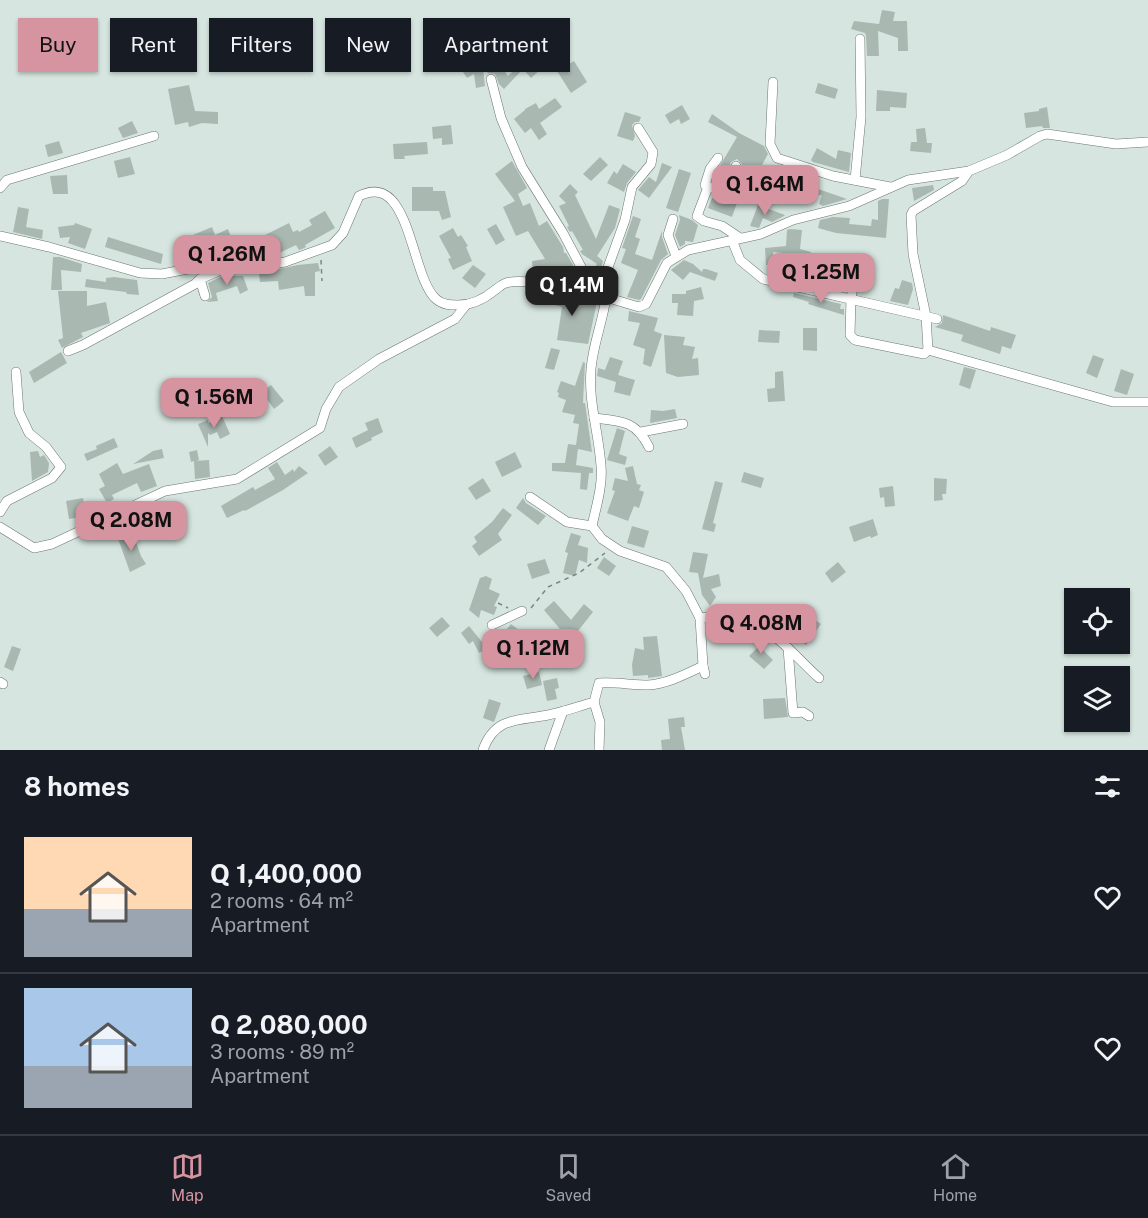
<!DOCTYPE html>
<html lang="en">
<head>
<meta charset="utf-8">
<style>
	:root { --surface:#171b24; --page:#242831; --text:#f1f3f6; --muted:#9ea1a6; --line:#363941; --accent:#d594a0 }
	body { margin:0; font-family:"Public Sans",sans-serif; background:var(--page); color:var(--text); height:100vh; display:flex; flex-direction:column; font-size:22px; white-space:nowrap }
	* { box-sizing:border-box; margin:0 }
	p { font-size:20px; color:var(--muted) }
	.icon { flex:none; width:33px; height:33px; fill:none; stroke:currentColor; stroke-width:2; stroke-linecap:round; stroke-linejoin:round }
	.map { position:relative; height:750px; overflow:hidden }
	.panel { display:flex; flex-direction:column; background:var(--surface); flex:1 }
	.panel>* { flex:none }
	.banner { position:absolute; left:18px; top:18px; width:600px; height:54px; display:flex; gap:12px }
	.controls { position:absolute; left:1064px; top:588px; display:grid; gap:12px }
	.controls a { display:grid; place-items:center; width:66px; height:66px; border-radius:0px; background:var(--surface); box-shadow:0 2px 4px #0004; font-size:30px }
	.price { position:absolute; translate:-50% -51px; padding:0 14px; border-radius:12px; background:var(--accent); color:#111; font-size:20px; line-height:39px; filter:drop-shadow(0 2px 3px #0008) }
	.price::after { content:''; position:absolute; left:50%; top:36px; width:18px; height:14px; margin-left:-9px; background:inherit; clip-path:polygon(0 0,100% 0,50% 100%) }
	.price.selected { background:#222; color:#fff }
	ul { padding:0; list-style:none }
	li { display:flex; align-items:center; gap:18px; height:150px; padding:0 24px }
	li+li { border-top:2px solid var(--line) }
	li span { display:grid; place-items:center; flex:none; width:168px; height:120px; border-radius:0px; color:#555 }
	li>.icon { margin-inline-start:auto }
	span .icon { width:72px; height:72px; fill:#fffc; stroke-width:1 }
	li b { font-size:26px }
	h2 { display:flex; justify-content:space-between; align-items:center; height:72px; padding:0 24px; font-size:26px }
	.chip { padding:0 21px; border-radius:0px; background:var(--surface); box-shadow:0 2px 4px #0004; font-size:21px; line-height:54px }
	.chip.selected { background:var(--accent); color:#111 }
	.tab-bar { display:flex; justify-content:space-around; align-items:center; height:84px; border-top:2px solid var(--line); background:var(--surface); font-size:16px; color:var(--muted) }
	.tab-bar a { display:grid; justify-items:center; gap:3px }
	.tab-bar .selected { color:var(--accent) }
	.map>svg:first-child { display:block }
	.building { fill:#aab8b2 }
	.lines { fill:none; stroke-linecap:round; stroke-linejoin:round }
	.street-casing { stroke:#6a7772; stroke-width:10 }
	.path { stroke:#7c8783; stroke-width:1.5; stroke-dasharray:4.5 4.5; stroke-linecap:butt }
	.street { stroke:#fff; stroke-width:9 }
</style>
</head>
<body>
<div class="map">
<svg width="1148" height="750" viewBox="0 0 1148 750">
	<rect width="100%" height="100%" fill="#d6e5df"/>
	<g class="building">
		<polygon points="882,10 895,12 893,21 907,21 908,51 898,51 898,38 878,31 879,56 867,56 866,36 865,33 851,29 854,21 879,24"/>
		<polygon points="511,37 523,43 518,54 492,42"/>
		<polygon points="491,42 502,68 508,76 518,66 522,70 504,89 499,84 495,74 488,73 483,68 485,86 476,88 474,74 467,78 459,66 482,52 481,45"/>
		<polygon points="548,47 557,55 543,69 542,68 531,78 519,65 530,56 535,62"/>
		<polygon points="574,61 587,82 571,93 557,71"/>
		<polygon points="818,83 838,89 835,99 815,93"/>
		<polygon points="189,85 195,111 218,112 218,124 202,123 189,127 188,122 175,125 168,89"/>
		<polygon points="877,90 907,93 906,108 890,107 890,111 876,111"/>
		<polygon points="555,98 562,107 540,123 547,134 539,140 531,128 525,133 514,119 525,110 525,109 536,103 539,109"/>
		<polygon points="682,105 690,119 681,124 679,119 670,124 665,115"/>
		<polygon points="1047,107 1050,128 1043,128 1042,126 1026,128 1024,113 1039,111 1039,109"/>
		<polygon points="625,112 641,117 639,122 635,122 632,125 635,136 633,141 617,136"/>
		<polygon points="712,114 739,133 764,146 768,154 762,165 765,167 760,178 742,170 742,164 737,159 731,162 727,173 718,169 737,137 708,122"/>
		<polygon points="132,121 138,133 123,138 118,128"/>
		<polygon points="451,125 453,144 442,145 442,138 433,139 432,127"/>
		<polygon points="925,128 927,143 932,143 931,153 910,151 911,142 917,142 916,129"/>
		<polygon points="59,141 63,153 48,157 45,145"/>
		<polygon points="427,142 428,154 404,156 405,159 394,159 393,144"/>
		<polygon points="817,148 836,159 838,150 851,153 849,172 813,162 811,160"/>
		<polygon points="130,157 135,174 118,178 114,161"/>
		<polygon points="600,157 608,165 591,181 583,174"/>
		<polygon points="512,161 527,188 518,194 523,206 530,203 539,226 547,221 563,247 564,253 566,253 573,265 574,278 570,281 533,275 532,261 545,259 528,231 516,236 503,207 515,201 495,174"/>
		<polygon points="662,163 672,167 649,198 638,190 649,177 656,182"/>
		<polygon points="623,164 636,172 627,183 624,192 607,183 614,171 617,174"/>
		<polygon points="679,169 691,173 678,212 666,208"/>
		<polygon points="67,175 68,194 53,194 50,176"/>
		<polygon points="570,184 578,192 575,195 596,239 609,205 620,209 615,228 597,256 603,261 598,276 592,272 597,264 582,254 580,251 583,250 572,231 570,232 567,227 569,226 559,206 566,203 559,196"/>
		<polygon points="933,185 934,190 914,201 912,188"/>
		<polygon points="809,186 824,191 847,199 823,206 819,204 822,195 810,196"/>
		<polygon points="412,187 433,187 433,191 445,191 451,217 442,220 439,211 412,211"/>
		<polygon points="712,198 726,203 727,199 738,200 732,217 708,208"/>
		<polygon points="882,199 889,199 886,238 836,233 818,228 820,220 833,217 850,218 849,224 871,226 872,219 878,220 878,201"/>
		<polygon points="758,205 785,215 784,216 772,222 763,218 759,228 750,226"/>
		<polygon points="18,207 29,209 26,227 43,230 42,239 13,232"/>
		<polygon points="325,211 335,228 305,245 306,247 302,249 299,250 296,245 275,255 265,235 289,223 293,232 298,230 299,232 312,225 309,220"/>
		<polygon points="679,215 692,220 698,225 693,242 685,241 685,244 680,247 675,235 680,220"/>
		<polygon points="633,216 641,219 635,237 640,239 635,254 652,260 662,231 662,237 668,254 661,260 641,299 639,300 627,297 638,270 621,263 626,249 622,248"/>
		<polygon points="75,223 92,229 85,249 68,243 70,237 60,238 58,227 74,225"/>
		<polygon points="496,224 505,240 496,245 487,229"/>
		<polygon points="212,227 215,235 228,229 233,243 215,250 217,255 200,261 176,264 176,260 183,259 176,242"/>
		<polygon points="453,228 458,237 461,235 468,246 466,247 472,261 453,270 448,259 451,258 439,236"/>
		<polygon points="790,229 802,230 800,249 811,252 807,267 834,275 839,257 859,262 858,266 851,268 847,284 833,280 830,288 785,277 785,273 793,273 795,254 773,252 774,264 766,265 765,248 786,246 787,230"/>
		<polygon points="108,237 163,254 161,264 105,247"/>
		<polygon points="53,257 60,257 82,264 81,272 61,270 62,290 51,290"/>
		<polygon points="684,260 693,264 702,272 703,269 706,269 718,273 715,281 690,272 683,280 671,270"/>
		<polygon points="318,263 320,271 315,272 315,296 305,296 304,286 279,290 278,281 260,282 259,273 298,265"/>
		<polygon points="473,265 486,274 475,288 462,278"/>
		<polygon points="223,276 224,278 231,276 243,276 248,290 240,294 237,286 216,293 218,301 207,302 212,297 208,283"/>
		<polygon points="114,277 137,280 139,295 127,294 126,292 85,287 86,279 106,282 106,278"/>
		<polygon points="902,280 912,283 913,289 908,305 890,301 895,288 899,289"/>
		<polygon points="701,287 704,299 694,301 693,316 677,315 678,303 672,303 672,294 686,294 686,291"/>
		<polygon points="538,289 549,290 547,292 568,297 567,300 597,302 588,344 557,340 562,307 536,299"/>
		<polygon points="58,291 87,291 87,306 106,302 110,323 81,333 83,337 62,348 58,340 63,338"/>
		<polygon points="794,293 841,304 840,309 844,309 844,315 808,304 809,302 793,297"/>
		<polygon points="629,311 658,318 654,331 662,334 651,367 643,364 645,349 633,345 640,323 628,321"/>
		<polygon points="943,315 990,331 991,327 1016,335 1011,349 1002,346 1000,354 961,341 963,335 935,327 942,323"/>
		<polygon points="803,328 817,328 817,351 803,350"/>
		<polygon points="759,330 780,331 779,343 758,342"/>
		<polygon points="664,335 685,337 683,345 695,347 692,359 698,358 699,375 678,377 666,373"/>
		<polygon points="551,348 560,350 554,370 545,368"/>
		<polygon points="61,352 67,363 34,383 29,372"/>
		<polygon points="1093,355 1104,359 1097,378 1086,373"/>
		<polygon points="610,357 623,361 618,375 635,380 630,396 614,392 616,382 597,376 598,368 605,370"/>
		<polygon points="583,362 585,363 583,403 585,403 592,452 578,449 576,465 593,468 593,473 589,473 587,490 580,489 581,473 552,471 552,463 565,463 568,444 576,445 579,424 573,423 575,415 562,412 566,400 558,397 559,393 557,392 561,381 575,386"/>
		<polygon points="964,367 976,370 970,389 959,385"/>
		<polygon points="1121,369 1134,374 1127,395 1114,391"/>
		<polygon points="783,371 785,401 768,402 767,389 775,388 775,372"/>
		<polygon points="271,385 284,401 274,409 262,392"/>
		<polygon points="675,409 677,418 650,423 651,410 663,411"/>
		<polygon points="222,416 230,434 220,439 217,432 210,435 208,433 208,447 198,424 208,420 208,423"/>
		<polygon points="378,418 383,432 371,438 372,440 356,448 352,438 368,430 365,423"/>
		<polygon points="617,428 625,431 619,454 627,457 625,465 607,460"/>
		<polygon points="114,438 118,447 87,461 84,454 97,449 96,446"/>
		<polygon points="330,446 338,457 325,466 318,455"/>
		<polygon points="162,449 164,458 133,464 153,451"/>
		<polygon points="197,450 199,460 196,461 209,460 210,477 195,479 194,461 191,462 189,452"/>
		<polygon points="38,451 40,457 44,455 49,463 48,472 32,481 30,452"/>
		<polygon points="515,452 522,467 502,477 495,462"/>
		<polygon points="277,462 285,475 293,469 294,472 299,466 308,473 283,490 245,511 244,510 227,518 221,506 253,487 255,490 275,479 268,468"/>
		<polygon points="117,463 123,474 149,464 157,486 141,492 137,483 112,495 114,499 107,503 99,489 105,486 99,474"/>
		<polygon points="633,466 637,484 641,485 639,490 644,492 639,508 634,506 628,521 607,513 615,491 612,490 615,478 628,481 625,468"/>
		<polygon points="744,472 764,478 761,488 741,482"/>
		<polygon points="483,478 491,491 476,500 468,488"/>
		<polygon points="934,478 947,479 946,494 942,494 943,500 934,501"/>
		<polygon points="715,481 723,483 713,523 716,524 714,532 702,529"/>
		<polygon points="893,486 895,506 885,507 884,497 880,498 879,488"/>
		<polygon points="83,498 87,516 69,519 66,501"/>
		<polygon points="523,498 526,503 546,516 538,525 516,508"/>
		<polygon points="503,508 512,515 498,534 502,540 479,556 472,546 477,542 474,537 492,522"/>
		<polygon points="873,519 878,535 871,538 870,536 854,542 849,527"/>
		<polygon points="632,526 649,531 644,548 627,543"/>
		<polygon points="124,530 128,540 134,537 141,556 146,564 130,572 116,533"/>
		<polygon points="571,533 581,536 578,545 588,548 587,563 579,560 575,576 563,573 568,553 565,552"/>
		<polygon points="693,552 708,554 703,578 719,574 721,586 711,589 716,597 710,606 702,595 698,573 689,572"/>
		<polygon points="604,557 616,566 609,576 597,568"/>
		<polygon points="545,559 550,573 532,579 527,564"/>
		<polygon points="838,562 846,572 832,583 825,573"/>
		<polygon points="486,576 492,579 489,589 500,594 494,606 497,607 494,615 481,610 479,618 469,610 480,578"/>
		<polygon points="554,601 571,620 584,604 593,612 570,641 544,610"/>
		<polygon points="769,611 775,615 773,618 787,627 782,634 763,620"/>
		<polygon points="802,611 821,624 806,645 788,632"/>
		<polygon points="442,617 450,626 437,637 429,628"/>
		<polygon points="511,624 527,636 528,635 543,642 548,634 559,641 548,658 521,641 517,647 502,635"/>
		<polygon points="469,626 482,642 487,639 491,647 479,653 473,641 469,644 461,633"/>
		<polygon points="657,636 662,676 648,678 648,675 633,676 632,665 635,648 644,650 643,637"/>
		<polygon points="757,636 765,642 759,646 773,660 764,669 749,656 759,646 753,641"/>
		<polygon points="12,646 21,649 13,671 4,667"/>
		<polygon points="539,672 542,685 527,689 523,676"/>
		<polygon points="557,678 559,688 555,689 557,699 547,701 543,681"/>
		<polygon points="785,698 788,717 764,719 763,699"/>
		<polygon points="489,699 501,703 494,722 483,718"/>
		<polygon points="684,717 685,727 681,727 685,750 662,750 661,740 670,739 668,719"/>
	</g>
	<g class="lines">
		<g class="street-casing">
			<g id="street">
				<path d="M491,79L501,118L522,167L563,233L588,280L606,297C603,321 593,344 591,369C588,401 599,434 601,466C603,485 596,507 592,526L602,539L620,551L666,567L686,591L700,618C709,617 719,615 728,615C765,617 793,655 819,678"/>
				<polyline points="773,82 770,144 777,158 833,176 890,187"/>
				<polyline points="736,166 729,192 708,187 697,216 704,221 722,226 740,238"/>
				<polyline points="855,180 861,117 860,39"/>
				<polyline points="708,187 705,185 710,169 718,158"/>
				<polyline points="0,188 7,180 154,136"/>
				<polyline points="673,219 668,235 676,256"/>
				<path d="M0,236L49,247L140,273L162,274L193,268L242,269L285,262L332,245L343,233L359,196C411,170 410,276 436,299C443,305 450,305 458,305C472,305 483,300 495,290C498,288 502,284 506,283C514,280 524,282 533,282C570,284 604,297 639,307L646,304L667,263L688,250L761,234L793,220L849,206L908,180L969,171L1007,155L1040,136L1047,134L1116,144L1148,142"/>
				<polyline points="732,240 740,260 763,279 937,319"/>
				<polyline points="856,272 851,298 850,335 855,340 924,354 928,350 1113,402 1148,402"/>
				<polyline points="200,279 205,296"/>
				<polyline points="606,296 602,284 625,220 632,187 651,164 653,152 638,128"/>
				<polyline points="928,350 926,316 913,254 911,215 913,211 962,181 969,171"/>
				<polyline points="68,351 83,345 195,284 200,279 219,271"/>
				<path d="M594,418C622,421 636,421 649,447"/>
				<polyline points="641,432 683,424"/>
				<polyline points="530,497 567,522 592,526"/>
				<polyline points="0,512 7,501 52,478 61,467 46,447 29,433 19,412 16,372"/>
				<polyline points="0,527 34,548 52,544 165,491 237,479 320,428 326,409 339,387 379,359 455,319 466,305"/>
				<polyline points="700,618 703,666 705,674"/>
				<polyline points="492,625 522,611"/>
				<polyline points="788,648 793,713 803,712 809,716"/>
				<polyline points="0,682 3,684"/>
				<polyline points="594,702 600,722 599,750"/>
				<path d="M483,750C495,716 519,721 548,715C564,712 579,706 594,702L599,683C616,682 632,685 648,685C667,684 686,674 703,666"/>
				<polyline points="549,750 563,711"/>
			</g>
		</g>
		<g class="path">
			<polyline points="480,48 488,70"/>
			<polyline points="321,260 322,281"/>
			<polyline points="498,603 508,608"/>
			<polyline points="531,608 548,587 579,573 605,553"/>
		</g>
		<use href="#street" class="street"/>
	</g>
</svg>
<div class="controls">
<a><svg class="icon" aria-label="locate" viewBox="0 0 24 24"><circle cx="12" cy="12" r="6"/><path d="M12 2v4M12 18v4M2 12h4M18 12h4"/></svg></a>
<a><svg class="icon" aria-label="layers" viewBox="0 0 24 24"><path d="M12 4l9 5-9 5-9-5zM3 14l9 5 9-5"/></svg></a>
</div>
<b class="price" style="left:765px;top:216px">Q 1.64M</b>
<b class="price" style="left:227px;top:286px">Q 1.26M</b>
<b class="price" style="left:821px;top:304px">Q 1.25M</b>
<b class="price selected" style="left:572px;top:317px">Q 1.4M</b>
<b class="price" style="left:214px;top:429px">Q 1.56M</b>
<b class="price" style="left:131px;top:552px">Q 2.08M</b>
<b class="price" style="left:761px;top:655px">Q 4.08M</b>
<b class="price" style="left:533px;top:680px">Q 1.12M</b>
<div class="banner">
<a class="chip selected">Buy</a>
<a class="chip">Rent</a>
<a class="chip">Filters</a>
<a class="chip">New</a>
<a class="chip">Apartment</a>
</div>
</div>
<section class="panel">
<h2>8 homes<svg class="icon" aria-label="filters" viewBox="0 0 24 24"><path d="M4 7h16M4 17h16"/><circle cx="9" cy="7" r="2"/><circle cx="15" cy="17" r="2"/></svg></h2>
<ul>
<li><span style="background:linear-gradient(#ffd9b3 60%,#9aa5b1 0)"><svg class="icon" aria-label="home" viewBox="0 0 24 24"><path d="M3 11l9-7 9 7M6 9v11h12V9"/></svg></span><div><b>Q 1,400,000</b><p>2 rooms · 64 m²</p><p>Apartment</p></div><svg class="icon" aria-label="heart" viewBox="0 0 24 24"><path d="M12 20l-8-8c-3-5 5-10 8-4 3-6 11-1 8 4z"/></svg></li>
<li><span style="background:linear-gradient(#a9c7e8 65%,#9aa5b1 0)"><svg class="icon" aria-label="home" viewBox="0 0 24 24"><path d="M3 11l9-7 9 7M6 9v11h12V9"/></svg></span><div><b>Q 2,080,000</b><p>3 rooms · 89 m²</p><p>Apartment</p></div><svg class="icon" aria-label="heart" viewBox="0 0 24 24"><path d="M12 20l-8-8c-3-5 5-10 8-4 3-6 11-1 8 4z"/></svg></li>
</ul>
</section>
<nav class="tab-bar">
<a class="selected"><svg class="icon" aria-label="map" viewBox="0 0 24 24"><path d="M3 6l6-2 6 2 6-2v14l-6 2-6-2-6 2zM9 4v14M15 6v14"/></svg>Map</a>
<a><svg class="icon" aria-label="saved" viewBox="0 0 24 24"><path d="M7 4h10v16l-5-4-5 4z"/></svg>Saved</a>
<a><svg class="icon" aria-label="home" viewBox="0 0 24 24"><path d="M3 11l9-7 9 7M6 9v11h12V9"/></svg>Home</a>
</nav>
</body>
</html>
